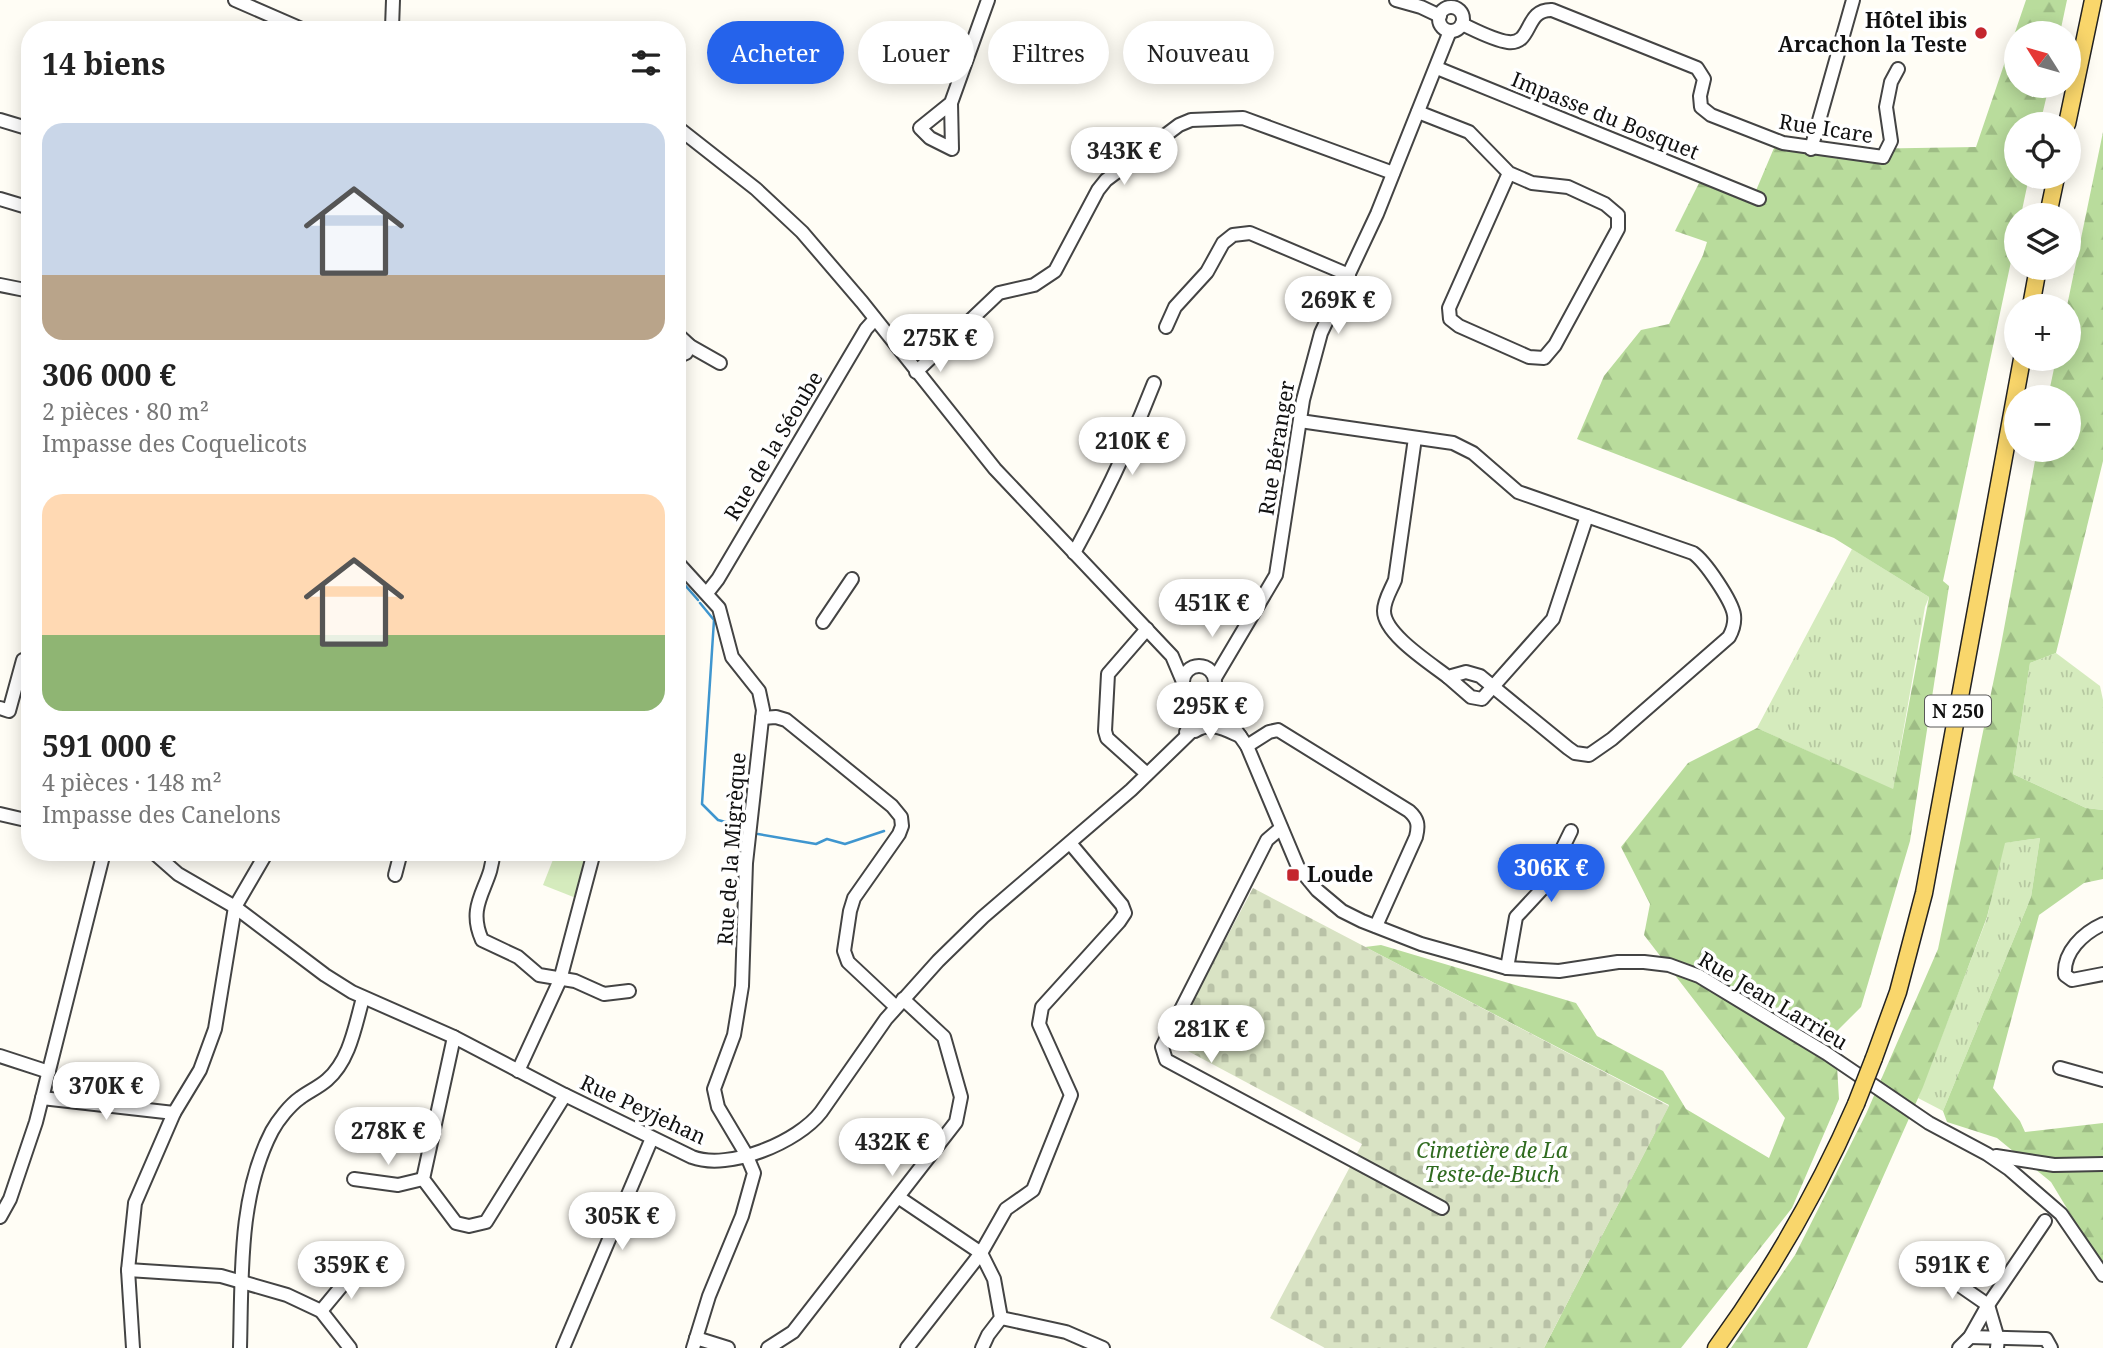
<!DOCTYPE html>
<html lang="fr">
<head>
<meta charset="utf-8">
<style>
	:root { --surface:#fff; --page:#f6f6f6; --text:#222; --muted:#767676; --accent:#2563eb }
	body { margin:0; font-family:"Noto Serif",serif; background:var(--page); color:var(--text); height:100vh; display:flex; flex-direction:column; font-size:26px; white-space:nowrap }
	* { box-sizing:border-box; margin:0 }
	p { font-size:23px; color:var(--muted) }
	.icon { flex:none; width:38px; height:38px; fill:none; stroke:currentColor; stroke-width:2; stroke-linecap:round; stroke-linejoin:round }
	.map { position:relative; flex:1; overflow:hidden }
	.sheet { position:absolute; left:21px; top:21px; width:665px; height:840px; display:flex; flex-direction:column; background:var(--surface); border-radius:28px; box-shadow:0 4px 18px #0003 }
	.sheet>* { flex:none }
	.guide { position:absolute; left:707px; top:21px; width:665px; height:63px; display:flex; gap:14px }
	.needle { width:46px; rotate:307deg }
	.controls { position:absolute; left:2004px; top:21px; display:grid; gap:14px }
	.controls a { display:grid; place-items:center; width:77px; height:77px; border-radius:50%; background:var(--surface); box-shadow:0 4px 18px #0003; font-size:35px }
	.price { position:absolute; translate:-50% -60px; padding:0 16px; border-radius:24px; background:#fff; color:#222; font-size:23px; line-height:46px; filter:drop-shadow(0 2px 4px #0008) }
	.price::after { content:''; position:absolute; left:50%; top:42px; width:21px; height:16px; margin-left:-10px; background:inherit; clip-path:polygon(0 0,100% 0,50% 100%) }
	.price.active { background:var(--accent); color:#fff }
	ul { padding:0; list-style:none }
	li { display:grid; align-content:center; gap:14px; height:371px; padding:0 21px }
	li span { display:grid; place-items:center; height:217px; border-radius:21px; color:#555 }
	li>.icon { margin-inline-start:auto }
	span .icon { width:126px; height:126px; fill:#fffc; stroke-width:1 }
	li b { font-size:30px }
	h2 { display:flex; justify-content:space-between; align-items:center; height:84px; padding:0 21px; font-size:30px }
	.chip { padding:0 24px; border-radius:32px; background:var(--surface); box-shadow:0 4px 18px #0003; font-size:24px; line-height:63px }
	.chip.active { background:var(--accent); color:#fff }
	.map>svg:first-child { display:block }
	.grass { fill:url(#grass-tufts) }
	.forest { fill:url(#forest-firs) }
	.cemetery { fill:url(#cemetery-stones) }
	.park { fill:#d5ebbd }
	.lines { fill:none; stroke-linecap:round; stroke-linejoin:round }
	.stream { stroke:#3f96cf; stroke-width:2.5 }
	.minor-casing { stroke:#444; stroke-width:16 }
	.major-casing { stroke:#222; stroke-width:19 }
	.minor { stroke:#fff; stroke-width:12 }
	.major { stroke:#f9d66b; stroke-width:16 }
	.major-bridge-casing { stroke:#222; stroke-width:19; stroke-linecap:butt }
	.major-bridge { stroke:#f9d66b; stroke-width:16 }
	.poi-dot { fill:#c4262e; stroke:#fff; stroke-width:2.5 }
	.labels { text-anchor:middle; stroke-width:7; stroke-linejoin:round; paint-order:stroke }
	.shield { fill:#fff; stroke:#585858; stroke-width:2 }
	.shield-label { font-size:19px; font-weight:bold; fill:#111 }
	.poi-label { font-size:21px; font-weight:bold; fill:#111; stroke:#fff; text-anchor:end }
	.street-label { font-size:21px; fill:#111; stroke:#fff }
	.park-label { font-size:21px; font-style:italic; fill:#2f6b1f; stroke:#fff }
</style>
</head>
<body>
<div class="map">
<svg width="2103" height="1348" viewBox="0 0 2103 1348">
	<defs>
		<pattern id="grass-tufts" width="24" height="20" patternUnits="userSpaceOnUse" patternTransform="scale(1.75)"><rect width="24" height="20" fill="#d5ebbd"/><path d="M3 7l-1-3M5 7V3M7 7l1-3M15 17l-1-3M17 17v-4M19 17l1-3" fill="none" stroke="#b6c8a1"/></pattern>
		<pattern id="forest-firs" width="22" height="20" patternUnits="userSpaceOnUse" patternTransform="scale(1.75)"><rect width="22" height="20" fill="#b9dc9c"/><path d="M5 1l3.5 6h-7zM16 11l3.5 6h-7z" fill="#9ebc85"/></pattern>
		<pattern id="cemetery-stones" width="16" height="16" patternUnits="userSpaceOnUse" patternTransform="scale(1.75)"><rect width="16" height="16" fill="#d9e3c4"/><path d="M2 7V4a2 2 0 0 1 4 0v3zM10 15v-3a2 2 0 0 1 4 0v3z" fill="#b9c2a7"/></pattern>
	</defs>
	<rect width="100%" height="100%" fill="#fffdf5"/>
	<g class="grass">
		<polygon points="1852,549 1929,597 1925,607 1893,790 1757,728"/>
		<polygon points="2056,653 2100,686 2103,700 2103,810 2086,808 2013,774 2030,663"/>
		<polygon points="2040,838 2031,897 1943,1111 1918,1098 1987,918 2004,843"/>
	</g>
	<g class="forest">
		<polygon points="2026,0 2067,0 2060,33 2016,33 2016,86 2049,86 2040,124 2016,124 2016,177 2029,177 2021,215 2016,215 2016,238 1943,581 1949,586 1910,841 1861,1007 1835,1033 1839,1099 1792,1208 1681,1348 1544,1348 1669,1105 1365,947 1381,945 1576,1003 1597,1036 1663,1071 1686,1109 1769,1158 1785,1118 1644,935 1650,904 1621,847 1688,763 1757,728 1893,789 1929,597 1834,538 1577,439 1604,376 1641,330 1669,324 1703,255 1707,242 1675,231 1699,183 1752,200 1774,148 1796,150 1976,147"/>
		<polygon points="2103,132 2103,461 2056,653 2030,663 2013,774 2086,808 2103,810 2103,879 2084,883 2039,915 1993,1088 2020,1121 2025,1132 2103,1123 2103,1268 2051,1182 1997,1138 1947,1122 1943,1111 2031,897 2040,838 2005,843 1987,917 1923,1087 1807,1348 1731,1348 1795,1255 1866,1114 1938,949 2001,645 2037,450 2068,450 2068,397 2048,397 2056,359 2068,359 2068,306 2067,306"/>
	</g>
	<polygon class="cemetery" points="1253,888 1669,1106 1544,1348 1325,1348 1270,1318 1362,1144 1171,1042"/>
	<polygon class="park" points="556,852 586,852 576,898 543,885"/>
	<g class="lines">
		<g class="stream">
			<polyline points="677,576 698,600"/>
			<polyline points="700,603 714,620 702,804 718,820 741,826"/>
			<polyline points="758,834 816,844 827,839 845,844 884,831"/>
		</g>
		<g class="minor-casing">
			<g id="minor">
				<polyline points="235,0 304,30"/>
				<polyline points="1396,0 1421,7 1440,16"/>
				<circle cx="1451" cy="19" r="12"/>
				<path d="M1462,24C1475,30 1493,40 1508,42C1533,45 1524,9 1552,10L1697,68L1704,79L1700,96L1701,107L1711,115L1783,143L1883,157L1891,141L1886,107L1891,82L1898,69"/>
				<polyline points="392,28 393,0"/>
				<polyline points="1437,68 1759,199"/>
				<polyline points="951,103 920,128 930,138 952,149 951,103 988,0"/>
				<polyline points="1418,112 1469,132 1509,173 1532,183 1568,187 1605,204 1618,215 1618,229 1555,345 1544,358 1529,357 1459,326 1450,319 1449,308 1509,173"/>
				<polyline points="0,120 30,129"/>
				<polyline points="677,127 756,189 802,232 862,302 995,469 1172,656 1183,682"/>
				<polyline points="1811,149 1853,0"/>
				<polyline points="0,199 30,208"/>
				<polyline points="0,285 30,291"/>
				<polyline points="1166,327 1175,307 1207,272 1223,243 1233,235 1250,233 1349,275"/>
				<polyline points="677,334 690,346 720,363"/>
				<polyline points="677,357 686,353 690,346"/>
				<polyline points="916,372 999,293 1034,285 1055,271 1098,190 1106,180 1179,125 1191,120 1243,118 1393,173"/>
				<path d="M1300,421L1453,443L1473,453L1518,492L1693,553C1705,561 1732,601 1734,615C1735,623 1733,630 1729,637L1612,739L1589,755L1575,753L1568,748L1480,676L1466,672L1448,677C1430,663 1384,634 1384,611C1384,600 1391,590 1395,580L1415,438"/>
				<path d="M1074,553C1104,498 1131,442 1154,383"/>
				<polyline points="677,562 719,608 732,657 759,691 763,710 746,863 742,986 734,1035 714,1089 718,1107 746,1154 754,1173 742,1216 709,1296 693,1348"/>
				<polyline points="707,593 718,579 866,329 875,319"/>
				<polyline points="823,622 852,579"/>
				<polyline points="1147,629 1108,674 1105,731 1107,738 1147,774"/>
				<circle cx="1199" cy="682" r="16"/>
				<polyline points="1448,677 1471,697 1482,699 1553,619 1587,516"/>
				<polyline points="1215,678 1276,575 1303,400 1321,333 1377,214 1450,31"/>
				<polyline points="1205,698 1221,709 1247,746 1298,867 1317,890 1342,911 1362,921 1421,944 1507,968 1559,971 1618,962 1644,962 1669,965 1699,976 1826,1053 1929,1123 1987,1154 2009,1169 2061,1214 2103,1275"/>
				<polyline points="0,708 9,711 23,660 30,663"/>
				<polyline points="762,718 776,717 786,720 892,806 901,817 902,826 899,834 854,898 850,911 844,951 848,962 896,1007"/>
				<path d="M1195,731C1211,721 1224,729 1240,736"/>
				<path d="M1186,732C1194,720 1196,710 1189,696"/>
				<path d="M1247,746L1269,732L1278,730L1409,811C1418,819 1419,825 1416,837L1376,926"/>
				<polyline points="0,814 30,821"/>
				<polyline points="1281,828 1267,840 1162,1047 1166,1060 1442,1208"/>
				<path d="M153,852L178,874L235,907L325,975L352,992L454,1037L565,1095L692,1157C729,1171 798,1142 821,1112L886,1019L938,961L983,917L1131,790L1195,728L1203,717V698"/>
				<path d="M493,852C493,886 465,902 482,940L518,957L539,975L575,981L604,994L629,991"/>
				<polyline points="395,875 401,852"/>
				<path d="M2103,924C2083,933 2063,952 2065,975L2072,980L2103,974"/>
				<polyline points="1507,968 1516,917 1543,888 1571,831"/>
				<polyline points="454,1037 423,1179 456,1223 469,1226 486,1222 565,1095"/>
				<polyline points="0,1056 49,1072"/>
				<polyline points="2060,1068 2103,1080"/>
				<polyline points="518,1071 560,980 594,852"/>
				<polyline points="42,1098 174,1113"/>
				<polyline points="1996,1156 2054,1165 2103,1164"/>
				<polyline points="354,1179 398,1185 423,1179"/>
				<polyline points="898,1197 981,1253 1006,1209 1033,1190 1071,1095 1039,1024 1042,1007 1119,922 1125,913 1122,905 1070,843"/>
				<polyline points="0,1217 10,1199 36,1122 104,852"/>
				<polyline points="1936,1269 1988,1305"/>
				<polyline points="128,1270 221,1276 287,1295 321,1311 350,1348"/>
				<polyline points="1988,1305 1998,1339 1997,1348"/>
				<polyline points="321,1311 355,1270"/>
				<polyline points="1001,1318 1066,1332 1103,1348"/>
				<polyline points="1970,1337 2046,1339 2051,1348"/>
				<polyline points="696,1338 728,1348"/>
				<polyline points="133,1348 128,1270 135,1203 174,1113 200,1070 215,1029 235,907 267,852"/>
				<path d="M240,1348C242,1277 238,1196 272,1131C278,1120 290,1105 300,1098C308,1092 319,1087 327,1080C350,1060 355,1026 363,998"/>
				<polyline points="563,1348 652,1138"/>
				<polyline points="768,1348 793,1332 956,1122 961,1097 944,1037 903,999"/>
				<polyline points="907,1348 981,1253 994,1279 1001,1318 988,1335 982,1348"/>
				<polyline points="1959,1348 1970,1337 1988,1305 2045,1221"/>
			</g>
		</g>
		<g class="major-casing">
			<g id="major">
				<polyline points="2067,124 2093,0"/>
				<polyline points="2048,215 2056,177"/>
				<polyline points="2031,306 2038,268"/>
				<polyline points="1874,1058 1898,992 1924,893 2022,359"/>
				<path d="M1716,1348C1772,1271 1818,1191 1856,1104"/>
			</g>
		</g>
		<use href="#minor" class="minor"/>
		<use href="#major" class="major"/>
		<g class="major-bridge-casing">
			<polyline id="major-bridge" points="1856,1104 1874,1058"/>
		</g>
		<use href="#major-bridge" class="major-bridge"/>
	</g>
	<g class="poi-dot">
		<circle cx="1981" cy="33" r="7"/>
		<rect x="1286" y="868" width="14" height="14" rx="3.5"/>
	</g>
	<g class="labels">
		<rect class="shield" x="1925" y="695.5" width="66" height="31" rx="5"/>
		<g class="shield-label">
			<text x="1958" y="718">N 250</text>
		</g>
		<g class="poi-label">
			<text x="1967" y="28">Hôtel ibis<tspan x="1967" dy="24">Arcachon la Teste</tspan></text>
			<text x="1307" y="882" text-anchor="start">Loude</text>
		</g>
		<g class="street-label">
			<text transform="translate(1605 116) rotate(22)" y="7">Impasse du Bosquet</text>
			<text transform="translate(1826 129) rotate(9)" y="7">Rue Icare</text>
			<text transform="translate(774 446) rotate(-59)" y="7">Rue de la Séoube</text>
			<text transform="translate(1277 448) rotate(-81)" y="7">Rue Béranger</text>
			<text transform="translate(732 849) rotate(-86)" y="7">Rue de la Migrèque</text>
			<text transform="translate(1773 1001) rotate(31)" y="7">Rue Jean Larrieu</text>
			<text transform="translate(643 1110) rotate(25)" y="7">Rue Peyjehan</text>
		</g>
		<g class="park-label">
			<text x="1492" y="1158">Cimetière de La<tspan x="1492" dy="24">Teste-de-Buch</tspan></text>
		</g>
	</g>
</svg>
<div class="controls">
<a><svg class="needle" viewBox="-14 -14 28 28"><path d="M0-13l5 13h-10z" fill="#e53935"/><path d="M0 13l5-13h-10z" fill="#767676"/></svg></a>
<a><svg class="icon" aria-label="locate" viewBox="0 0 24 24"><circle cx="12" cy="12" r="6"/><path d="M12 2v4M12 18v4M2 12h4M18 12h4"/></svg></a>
<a><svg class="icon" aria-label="layers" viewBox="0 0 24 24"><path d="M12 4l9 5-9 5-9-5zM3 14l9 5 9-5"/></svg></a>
<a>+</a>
<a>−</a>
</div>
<b class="price" style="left:1124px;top:187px">343K €</b>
<b class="price" style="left:1338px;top:336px">269K €</b>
<b class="price" style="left:940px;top:374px">275K €</b>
<b class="price" style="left:1132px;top:477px">210K €</b>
<b class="price" style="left:1212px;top:639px">451K €</b>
<b class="price" style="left:1210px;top:742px">295K €</b>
<b class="price active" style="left:1551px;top:904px">306K €</b>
<b class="price" style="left:1211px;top:1065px">281K €</b>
<b class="price" style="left:106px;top:1122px">370K €</b>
<b class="price" style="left:388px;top:1167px">278K €</b>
<b class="price" style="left:892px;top:1178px">432K €</b>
<b class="price" style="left:622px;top:1252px">305K €</b>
<b class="price" style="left:351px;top:1301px">359K €</b>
<b class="price" style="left:1952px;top:1301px">591K €</b>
<div class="guide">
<a class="chip active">Acheter</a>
<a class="chip">Louer</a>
<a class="chip">Filtres</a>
<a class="chip">Nouveau</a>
</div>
<section class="sheet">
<h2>14 biens<svg class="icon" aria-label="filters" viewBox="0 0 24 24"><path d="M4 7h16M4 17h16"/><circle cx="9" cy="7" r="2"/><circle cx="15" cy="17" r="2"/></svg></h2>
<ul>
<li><span style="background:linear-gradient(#c9d6e8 70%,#b9a48a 0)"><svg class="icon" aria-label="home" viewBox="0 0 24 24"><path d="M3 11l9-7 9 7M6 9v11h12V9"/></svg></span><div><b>306 000 €</b><p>2 pièces · 80 m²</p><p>Impasse des Coquelicots</p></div></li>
<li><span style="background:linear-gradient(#ffd9b3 65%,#8fb573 0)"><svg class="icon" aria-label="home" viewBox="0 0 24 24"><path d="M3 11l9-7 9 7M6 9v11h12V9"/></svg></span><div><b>591 000 €</b><p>4 pièces · 148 m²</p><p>Impasse des Canelons</p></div></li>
</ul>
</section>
</div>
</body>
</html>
